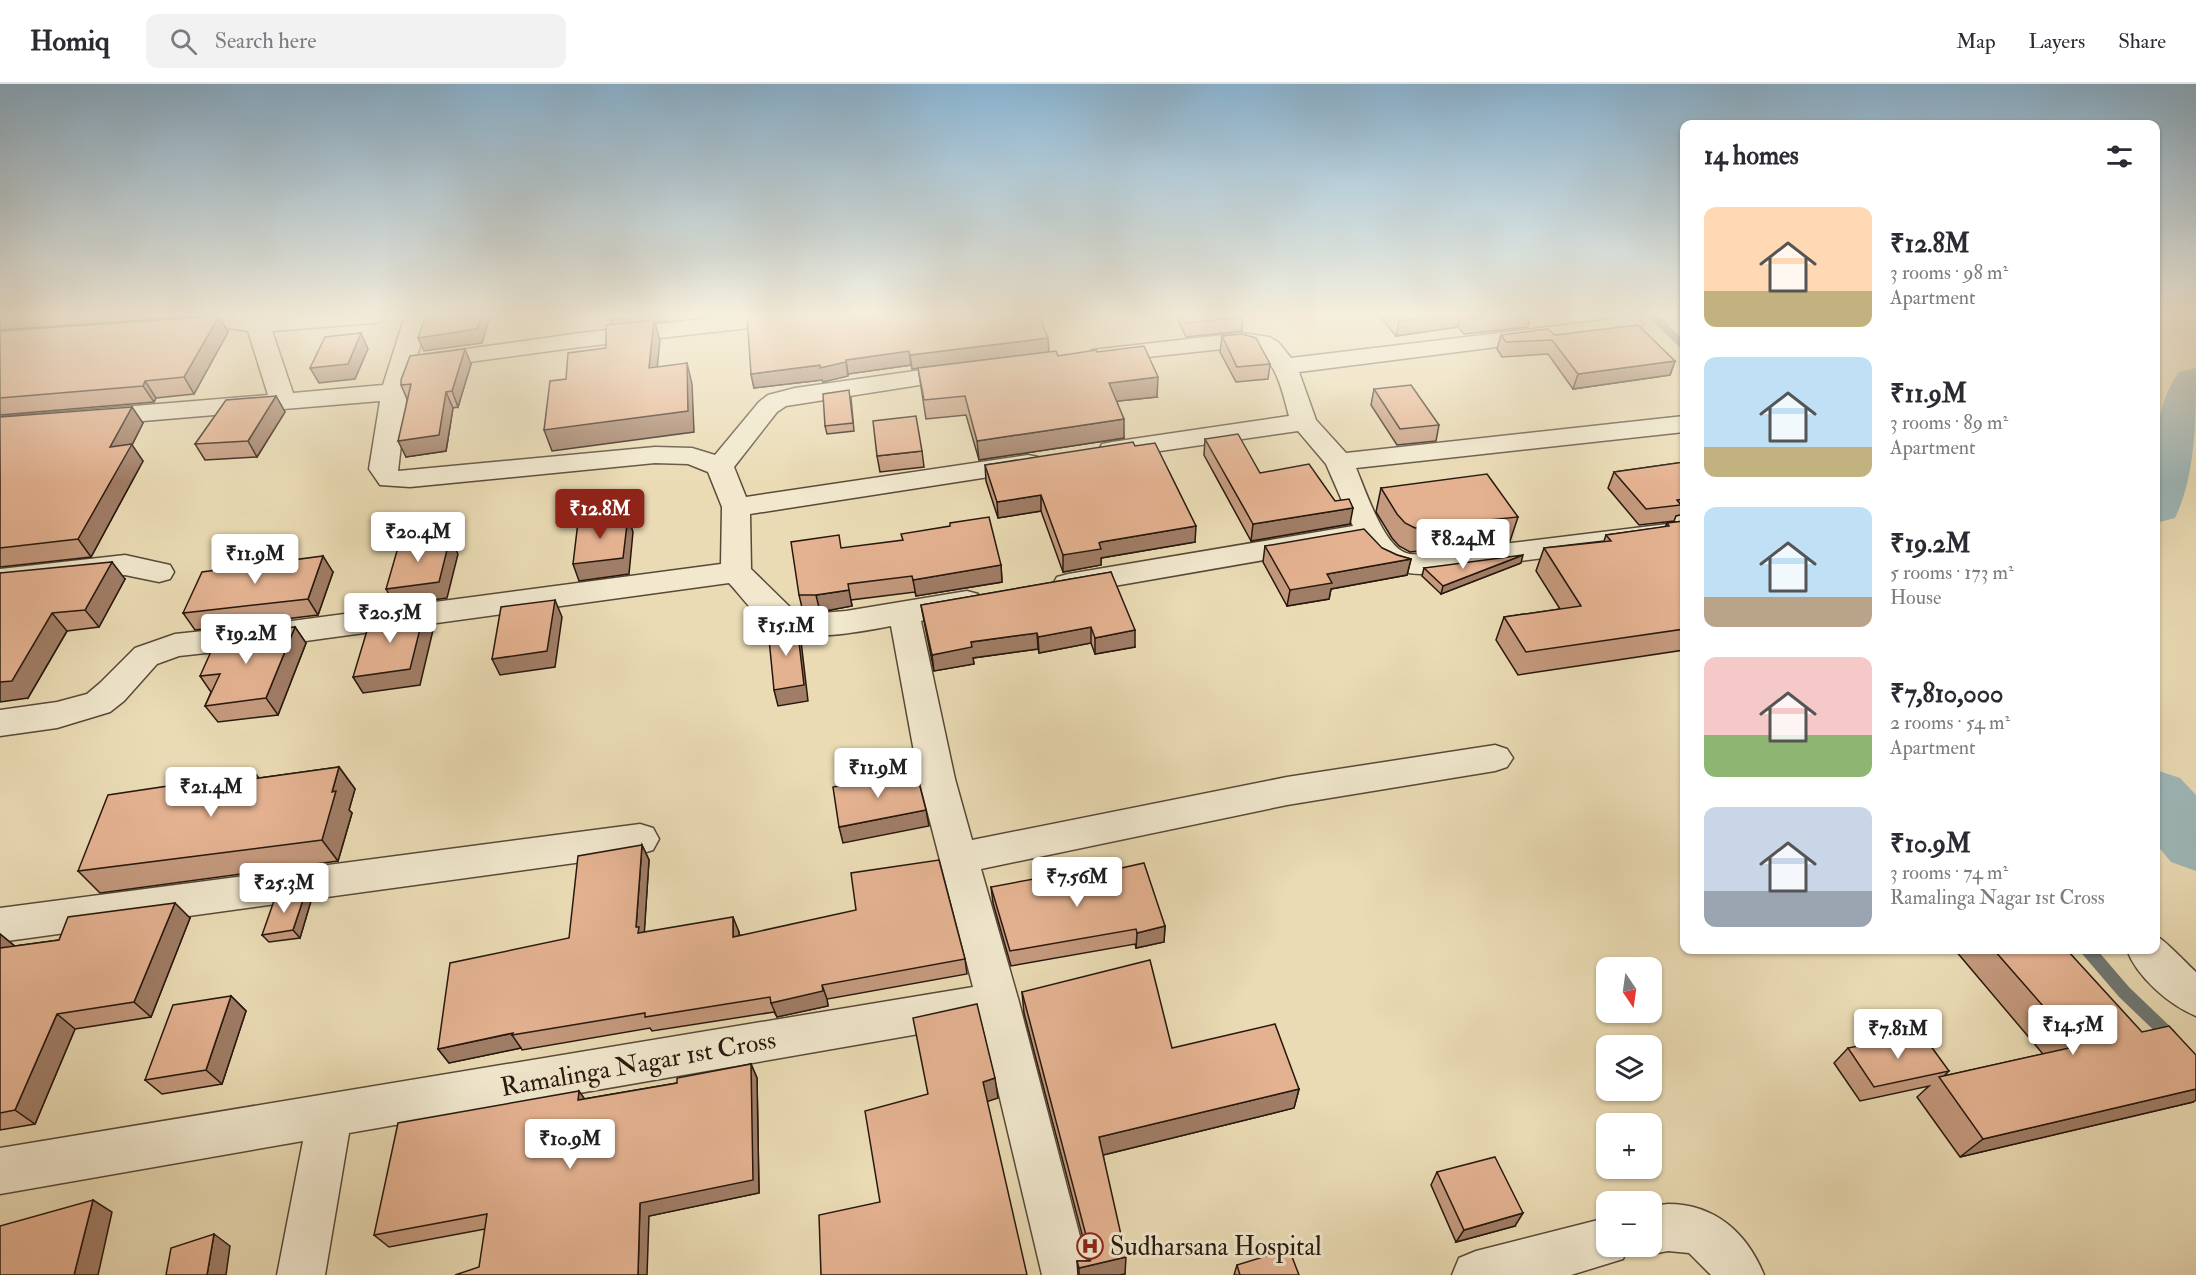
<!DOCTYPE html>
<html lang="en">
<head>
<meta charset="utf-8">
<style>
	:root { --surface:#fff; --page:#f2f2f3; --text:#2b2b33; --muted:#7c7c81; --line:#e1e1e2; --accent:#8f2418 }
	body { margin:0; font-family:"IM FELL Double Pica",serif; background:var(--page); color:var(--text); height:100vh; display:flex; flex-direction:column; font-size:22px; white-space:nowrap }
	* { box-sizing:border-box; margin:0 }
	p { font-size:20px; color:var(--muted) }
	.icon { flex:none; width:33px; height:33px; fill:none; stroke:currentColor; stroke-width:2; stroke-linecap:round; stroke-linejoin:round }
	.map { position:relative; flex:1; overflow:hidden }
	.drawer { position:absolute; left:1680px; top:36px; width:480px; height:834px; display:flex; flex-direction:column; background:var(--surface); border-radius:12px; box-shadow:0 2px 4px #0004 }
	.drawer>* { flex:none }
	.needle { width:39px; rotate:167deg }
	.tools { position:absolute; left:1596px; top:873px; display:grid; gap:12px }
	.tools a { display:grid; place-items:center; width:66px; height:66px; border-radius:12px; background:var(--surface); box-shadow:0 2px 4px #0004; font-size:30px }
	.price { position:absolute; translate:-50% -51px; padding:0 14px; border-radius:6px; background:#fff; color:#222; font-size:20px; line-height:39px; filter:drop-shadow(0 2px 3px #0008) }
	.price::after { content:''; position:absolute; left:50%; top:36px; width:18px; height:14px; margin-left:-9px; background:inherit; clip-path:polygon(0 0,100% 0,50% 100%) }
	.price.selected { background:var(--accent); color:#fff }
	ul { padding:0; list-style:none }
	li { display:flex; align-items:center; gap:18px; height:150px; padding:0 24px }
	li span { display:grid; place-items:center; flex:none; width:168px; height:120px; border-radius:12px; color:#555 }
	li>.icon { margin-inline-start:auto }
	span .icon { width:72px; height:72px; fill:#fffc; stroke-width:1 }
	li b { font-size:26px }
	h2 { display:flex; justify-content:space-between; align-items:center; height:72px; padding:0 24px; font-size:26px }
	header { display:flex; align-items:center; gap:36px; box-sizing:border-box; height:84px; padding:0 30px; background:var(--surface); border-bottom:2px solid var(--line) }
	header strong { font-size:28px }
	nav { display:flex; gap:33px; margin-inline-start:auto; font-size:21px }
	.search { width:420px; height:54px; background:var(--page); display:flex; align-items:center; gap:15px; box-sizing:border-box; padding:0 21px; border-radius:12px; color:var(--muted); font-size:22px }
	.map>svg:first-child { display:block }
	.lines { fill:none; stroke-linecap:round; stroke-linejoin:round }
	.stream-far1 { stroke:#6e7875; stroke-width:8 }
	.stream { stroke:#6e7875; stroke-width:14 }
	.river { fill:#9eb8b9; fill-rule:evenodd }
	.minor-casing { stroke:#584938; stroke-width:3 }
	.minor { fill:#f1e8ce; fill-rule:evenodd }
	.wall { fill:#c4997d; stroke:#27180e; stroke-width:1.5 }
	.shaded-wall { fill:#a07d66; stroke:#27180e; stroke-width:1.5 }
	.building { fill:#e4b291; stroke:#27180e; stroke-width:1.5 }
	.labels { text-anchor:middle; stroke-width:6; stroke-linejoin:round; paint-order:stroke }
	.near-street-label { font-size:26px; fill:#27180e; stroke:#f1e8ce }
	.near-poi-label { font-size:26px; fill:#27180e; stroke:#f1e8ce; text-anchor:start }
</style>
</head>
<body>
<header>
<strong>Homiq</strong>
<div class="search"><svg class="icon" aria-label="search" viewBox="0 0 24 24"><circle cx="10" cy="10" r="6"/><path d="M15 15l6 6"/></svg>Search here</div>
<nav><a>Map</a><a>Layers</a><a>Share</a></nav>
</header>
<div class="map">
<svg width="2196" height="1191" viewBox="0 0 2196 1191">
	<rect width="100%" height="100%" fill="#eadbb4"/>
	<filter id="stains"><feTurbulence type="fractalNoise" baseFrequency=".00333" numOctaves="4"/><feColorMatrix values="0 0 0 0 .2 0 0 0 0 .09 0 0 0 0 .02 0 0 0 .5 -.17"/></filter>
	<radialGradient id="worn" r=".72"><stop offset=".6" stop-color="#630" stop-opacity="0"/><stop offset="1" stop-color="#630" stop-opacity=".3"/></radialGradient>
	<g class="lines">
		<polyline class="stream-far1" points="1653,232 1684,262"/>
		<polyline class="stream" points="2088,866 2124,908 2170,952"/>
		<g class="river">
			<path d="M2196,284C2196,333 2196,391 2175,434L2156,439C2156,388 2148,332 2179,288Z"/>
			<polygon points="2156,686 2180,694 2196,711 2196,787 2171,778 2156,760"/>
		</g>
		<g class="minor-casing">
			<g id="minor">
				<path d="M205,232H386L382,237L374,239L272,247L293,309L383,301L405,232H429L417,272L580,249L729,232H806L802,237L794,239L580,263L425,284L415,280L407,308L398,387L655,363L692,364L715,371L759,318L768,311L795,304L964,280L973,282L976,287L973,292L964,294L786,322L777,328L734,383L746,413L1028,371L1038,373L1042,379L1038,385L1028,387L750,430L751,485L794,527L821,529L846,527L967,507L978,510L982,517L978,524L921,537L955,695L972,756L1287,693L1495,661L1507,665L1513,674L1507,683L1495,687L1287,721L981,785L1019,918L1090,1191H1042L982,939L349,1049L325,1191H277L303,1057L0,1110V1064L973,903L919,695L891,542C858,548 802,560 771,542C755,532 742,513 729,499L269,562L179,572L157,580L124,617L110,628L57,644L0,652V626L57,618L87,610L100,599L135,564L175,550L269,540L721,480L722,423L708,388L688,380L655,379L410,403L380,401L369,385L380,317L0,349V333L268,311L248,247L228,244L179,249L171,247L167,242L171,237Z"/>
				<path d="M1631,233L1639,235L1643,240L1639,245L1299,288L1316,336L1346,369L1684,332V348L1356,384C1365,405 1383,461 1406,469C1410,471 1416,470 1420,470L1684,438V456L1420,490C1393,489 1377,481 1362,459L1068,510L1057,507L1053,500L1057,493L1068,490L1353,442L1326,380L1298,347L1112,374L1102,372L1099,366L1102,360L1112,358L1289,332C1281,304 1276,267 1241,263L1101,278L1092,276L1089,271L1092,266L1241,249L1269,253L1278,258L1291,274Z"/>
				<polygon points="125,471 170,481 174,488 170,495 159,498 125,491 0,505 0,485"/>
				<polygon points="640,740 653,744 659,755 653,766 640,770 0,858 0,824"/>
				<path d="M2156,852C2163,854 2187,880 2196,888V932C2169,921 2137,893 2127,866H2156Z"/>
				<path d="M1668,1120C1715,1120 1747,1149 1764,1191H1711L1689,1169L1668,1167L1652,1170L1635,1163L1652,1162V1122Z"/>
				<polygon points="1606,1134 1606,1162 1628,1162 1623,1175 1571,1191 1452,1191 1459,1174 1476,1167"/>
			</g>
		</g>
		<use href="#minor" class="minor"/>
	</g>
	<g class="wall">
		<polygon points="0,232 204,232 0,246"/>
		<polygon points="1039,232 1049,268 1058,272 1097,268 1157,313 1117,317 1124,354 979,376 966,331 926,335 918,284 912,285 911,281 848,290 848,292 823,298 822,296 754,304 751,290"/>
		<polygon points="1176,232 1244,232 1243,232 1242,247 1186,253"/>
		<polygon points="1379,232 1531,232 1528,243 1464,250 1458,243 1396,252"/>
		<polygon points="0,247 228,248 194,310 156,314 154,318 0,331"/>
		<polygon points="1501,251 1555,251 1675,277 1670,291 1573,305 1548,270 1502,273 1497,265"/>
		<polygon points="1222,252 1270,280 1268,295 1236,298 1220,268"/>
		<polygon points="471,280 458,323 453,324 446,367 406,373 407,315 401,301"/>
		<polygon points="1374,305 1439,341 1436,357 1397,361 1371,321"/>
		<polygon points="276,312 285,328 257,373 205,376 195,360"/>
		<polygon points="851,314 854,347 827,350 825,342"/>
		<polygon points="0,333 143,339 132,361 143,377 91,473 0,483"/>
		<polygon points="1205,355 1260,389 1335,417 1350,440 1251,457 1204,371"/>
		<polygon points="1135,362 1195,458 1101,474 1101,481 1063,488 1041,427 998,434 986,397 985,381"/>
		<polygon points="922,367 924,383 880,388 877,372"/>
		<polygon points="1684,378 1684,430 1676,432 1674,437 1639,441 1608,404 1614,388"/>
		<polygon points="1381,404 1518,433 1510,457 1410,468 1399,462 1392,454 1376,428"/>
		<polygon points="1684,437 1684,566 1518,591 1496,556 1504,533 1560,525 1536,487 1544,464 1604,457 1606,451 1665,443 1667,439"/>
		<polygon points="1265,462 1382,464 1397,471 1411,475 1407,491 1331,505 1329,515 1287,522 1263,478"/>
		<polygon points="841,464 1001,481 1002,498 916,512 915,508 851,516 852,522 820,528 803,528 799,511"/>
		<polygon points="1521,479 1441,510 1422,492 1424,484"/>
		<polygon points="333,488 318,531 195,546 183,529"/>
		<polygon points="1111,488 1135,563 1095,570 1091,559 1039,569 1038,565 973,574 974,580 934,587 924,537 921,521"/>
		<polygon points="0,489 125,495 99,543 67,547 28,614"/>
		<polygon points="295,543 306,559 278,631 218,638 205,622 211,608 200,592"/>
		<polygon points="339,683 355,705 349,726 352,729 338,777 100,809 78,787 259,694"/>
		<polygon points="642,761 649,776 644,848 739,848 739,851 965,875 967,890 827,915 828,922 777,933 774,928 652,947 650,944 522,966 521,964 449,979 438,965 569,854"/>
		<polygon points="1041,802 1165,842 1164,858 1136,864 1135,860 1011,882 993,819 991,803"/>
		<polygon points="305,810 311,817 300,854 269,858 262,851"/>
		<polygon points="190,834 151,933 75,945 35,1040 0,1046 0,850 15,862 59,856"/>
		<polygon points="1955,866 2067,866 2193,1018 1960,1073 1917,1013 1929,1002 1860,1017 1834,979 1848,964 1949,987 1944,992 2043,970"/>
		<polygon points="1022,908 1172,964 1299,1005 1294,1024 1103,1071 1125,1190 1119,1191 1078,1191 1077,1177 1089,1177 1024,929"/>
		<polygon points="231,912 246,927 222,1000 162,1010 145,996"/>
		<polygon points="751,980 757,994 759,1109 649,1132 485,1145 389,1163 374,1151 584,1015 677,999"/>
		<polygon points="1437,1088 1515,1142 1456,1158 1431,1101"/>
		<polygon points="1237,1181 1299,1191 1234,1191"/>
	</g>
	<g class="shaded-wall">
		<polygon points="219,232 228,248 194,310 184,293"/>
		<polygon points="481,232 490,232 482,259 424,267 418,254"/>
		<polygon points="643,232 667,232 668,237 655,239 660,256 655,305 613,244 610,236"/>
		<polygon points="1433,232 1461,232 1458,243 1396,252 1399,237"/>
		<polygon points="361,249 368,265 355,295 319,299 310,284"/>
		<polygon points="1048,254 1049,268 912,285 910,271"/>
		<polygon points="465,265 471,280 458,323 452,307"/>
		<polygon points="909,267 911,281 848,290 846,276"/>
		<polygon points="1675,277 1670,291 1573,305 1578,290"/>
		<polygon points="846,278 848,292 823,298 822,296 754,304 751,290"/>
		<polygon points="687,279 692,300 694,348 552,367 544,346"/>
		<polygon points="1158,293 1157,313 1109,318 1109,299"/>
		<polygon points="145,297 156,314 154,318 143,302"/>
		<polygon points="446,308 453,324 446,367 406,373 398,357"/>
		<polygon points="276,312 285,328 257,373 248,357"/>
		<polygon points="132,323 143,339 132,361 143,377 91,473 78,455 110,363"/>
		<polygon points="1124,335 1124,354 979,376 977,357"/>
		<polygon points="1041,411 1041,427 998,434 997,418"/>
		<polygon points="1353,424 1350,440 1251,457 1253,440"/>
		<polygon points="628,432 633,448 629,490 579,497 573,480"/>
		<polygon points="1196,442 1195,458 1101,474 1101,481 1063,488 1063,471 1101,458"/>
		<polygon points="450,454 458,470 447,514 395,521 386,505"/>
		<polygon points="1523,471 1521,479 1441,510 1443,502"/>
		<polygon points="323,472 333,488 318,531 308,515"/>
		<polygon points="1411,475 1407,491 1331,505 1329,515 1287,522 1290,506 1327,490"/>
		<polygon points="112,478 125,495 99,543 85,526"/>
		<polygon points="1001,481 1002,498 916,512 913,496"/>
		<polygon points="849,506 852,522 820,528 816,511"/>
		<polygon points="555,516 562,533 555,583 500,591 492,575"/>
		<polygon points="425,525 434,542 420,601 363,609 353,593"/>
		<polygon points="52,529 67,547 28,614 0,618 0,598"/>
		<polygon points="797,541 801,557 808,617 778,622 774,606"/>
		<polygon points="295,543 306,559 278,631 266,614"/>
		<polygon points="1091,543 1091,559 1039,569 1038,553"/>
		<polygon points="1135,546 1135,563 1095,570 1095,554"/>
		<polygon points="1037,549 1038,565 973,574 974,580 934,587 932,571 971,558"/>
		<polygon points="339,683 355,705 349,726 352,729 338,777 322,756 332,708"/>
		<polygon points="255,689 272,711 253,695"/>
		<polygon points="926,726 929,742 843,759 839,743"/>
		<polygon points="642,761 649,776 644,854 638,849 636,843"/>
		<polygon points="305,810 311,817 300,854 293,846"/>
		<polygon points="175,819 190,834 151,933 134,918"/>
		<polygon points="733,833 739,848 739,868 733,853"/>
		<polygon points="1165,842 1164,858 1136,864 1137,849"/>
		<polygon points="0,850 17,864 0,872"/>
		<polygon points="822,901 827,915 828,922 777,933 771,919"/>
		<polygon points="231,912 246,927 222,1000 206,986"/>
		<polygon points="57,930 75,945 35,1040 15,1026"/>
		<polygon points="513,949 512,951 521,964 449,979 438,965"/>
		<polygon points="751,980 757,994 759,1109 649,1132 647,1191 638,1191 640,1119"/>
		<polygon points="995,994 998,1014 986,1018 983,998"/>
		<polygon points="1299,1005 1294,1024 1099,1072 1099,1053"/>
		<polygon points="2196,1005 2196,1016 2193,1018 1960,1073 1983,1055"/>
		<polygon points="579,1007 589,1021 578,1016"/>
		<polygon points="93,1116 112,1128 98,1191 74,1191"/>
		<polygon points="1523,1129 1515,1142 1456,1158 1464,1146"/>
		<polygon points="214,1150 230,1162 226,1191 207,1191"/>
		<polygon points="1126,1173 1125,1190 1119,1191 1079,1191 1079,1184"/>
	</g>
	<g class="building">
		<polygon points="219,232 184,293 145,297 143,302 0,314 0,247"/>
		<polygon points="426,232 481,232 477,245 418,254"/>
		<polygon points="610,232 643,232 610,236"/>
		<polygon points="747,232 1039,232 1048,254 910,271 909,267 846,276 846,278 820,284 820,281 751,290"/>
		<polygon points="1183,232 1243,232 1244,233 1186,239"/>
		<polygon points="1395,232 1433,232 1399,237"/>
		<polygon points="1466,232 1490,232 1468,235"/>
		<polygon points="654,236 649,284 687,279 688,327 544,346 550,297 566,295 568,269 606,264 606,241"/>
		<polygon points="1638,241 1675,277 1578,290 1552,256 1506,258 1501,251 1548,245 1555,251"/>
		<polygon points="361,249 348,280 310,284 325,253"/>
		<polygon points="1242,250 1256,254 1270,280 1237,283 1222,252"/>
		<polygon points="1144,262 1158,293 1109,299 1124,335 977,357 965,312 924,316 918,284 1056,267 1058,272 1096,266 1097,268"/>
		<polygon points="465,265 452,307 446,308 439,351 398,357 411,300 401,301 401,296 410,272"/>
		<polygon points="1411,301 1439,341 1400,345 1374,305"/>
		<polygon points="849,306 853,339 825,342 823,310"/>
		<polygon points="276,312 248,357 195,360 226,316"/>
		<polygon points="132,323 110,363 132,360 78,455 0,464 0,333"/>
		<polygon points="916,332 922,367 877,372 873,337"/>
		<polygon points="1238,350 1260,389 1309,380 1335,417 1349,415 1353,424 1253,440 1205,355"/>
		<polygon points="1133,358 1135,362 1155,359 1196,442 1101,458 1099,459 1101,465 1063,471 1041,411 997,418 985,381"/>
		<polygon points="1684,378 1684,415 1677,416 1681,421 1646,425 1614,388"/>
		<polygon points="1487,390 1518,433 1415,444 1405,439 1397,430 1381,404"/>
		<polygon points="628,432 623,474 573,480 578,438"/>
		<polygon points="989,433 1001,481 913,496 912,492 848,500 849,506 816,511 799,511 791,458 839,451 841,464 903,456 901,450 950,442 950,439"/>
		<polygon points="1684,437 1684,545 1526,568 1504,533 1581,522 1544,464 1611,457 1606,451 1669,442 1667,439"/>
		<polygon points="1364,445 1382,464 1397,471 1411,475 1327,490 1332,499 1290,506 1265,462"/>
		<polygon points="450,454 439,498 386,505 399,460"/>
		<polygon points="1523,471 1443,502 1424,484"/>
		<polygon points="323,472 308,515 183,529 202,488"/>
		<polygon points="112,478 85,526 52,529 12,597 0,598 0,489"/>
		<polygon points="1111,488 1135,546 1095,554 1091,543 1038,553 1037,549 971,558 972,563 932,571 921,521"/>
		<polygon points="555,516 547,567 492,575 501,523"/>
		<polygon points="425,525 410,585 353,593 369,540 376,539 378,532"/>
		<polygon points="797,541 804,601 774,606 768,545"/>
		<polygon points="295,543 266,614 205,622 220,590 200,592 218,552"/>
		<polygon points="339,683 332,708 336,707 322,756 78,787 108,711 255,689 253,695"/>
		<polygon points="916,687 926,726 839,743 833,703"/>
		<polygon points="642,761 636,843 639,843 638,849 733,833 733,853 856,826 851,789 939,776 965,875 822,901 823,907 771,919 770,913 645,933 645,929 512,951 513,949 438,965 450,879 569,854 578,772"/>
		<polygon points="1144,779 1165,842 1137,849 1136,845 1010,867 991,803 1039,794 1041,802"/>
		<polygon points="305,810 293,846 262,851 275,814"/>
		<polygon points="175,819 134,918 57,930 15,1026 0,1029 0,864 59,856 68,833"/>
		<polygon points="1994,866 2067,866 2142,948 2169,942 2196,971 2196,1005 1983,1055 1939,993 2078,962"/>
		<polygon points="1150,876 1172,964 1275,940 1299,1005 1099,1053 1126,1173 1079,1184 1077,1177 1090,1177 1092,1174 1022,908"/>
		<polygon points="231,912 206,986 145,996 173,921"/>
		<polygon points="977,920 995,994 983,998 1027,1191 821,1191 819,1131 880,1118 865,1027 928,1010 913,934"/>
		<polygon points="1922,950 1949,987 1874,1003 1848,964"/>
		<polygon points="751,980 753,1096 640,1119 638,1191 455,1191 479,1183 487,1130 374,1151 398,1039 579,1007 578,1016 677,999 677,994"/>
		<polygon points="1495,1073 1523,1129 1464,1146 1437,1088"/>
		<polygon points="93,1116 74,1191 0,1191 0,1142"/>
		<polygon points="214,1150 207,1191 166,1191 171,1164"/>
		<polygon points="1289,1165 1299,1191 1240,1191 1237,1181"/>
	</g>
	<linearGradient id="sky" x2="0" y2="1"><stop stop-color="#8ab6d5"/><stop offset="0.58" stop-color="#f6efdd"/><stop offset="1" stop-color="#f6efdd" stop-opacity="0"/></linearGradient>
	<rect width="2196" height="399" fill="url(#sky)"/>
	<defs>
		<g id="hospital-ring" transform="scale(1.35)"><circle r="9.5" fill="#f1e8ce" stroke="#8f2418" stroke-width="1.5"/><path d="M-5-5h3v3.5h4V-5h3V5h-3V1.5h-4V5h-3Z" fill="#8f2418"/></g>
	</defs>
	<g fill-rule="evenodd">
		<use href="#hospital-ring" x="1090" y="1162"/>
	</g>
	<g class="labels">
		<g class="near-street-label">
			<text transform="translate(638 979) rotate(-10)" y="9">Ramalinga Nagar 1st Cross</text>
		</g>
		<g class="near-poi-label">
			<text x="1110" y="1171">Sudharsana Hospital</text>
		</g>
	</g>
	<rect width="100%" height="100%" filter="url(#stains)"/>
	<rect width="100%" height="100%" fill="url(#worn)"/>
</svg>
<div class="tools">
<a><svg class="needle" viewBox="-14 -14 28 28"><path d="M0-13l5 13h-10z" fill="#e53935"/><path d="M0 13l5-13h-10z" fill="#7c7c81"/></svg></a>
<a><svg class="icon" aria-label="layers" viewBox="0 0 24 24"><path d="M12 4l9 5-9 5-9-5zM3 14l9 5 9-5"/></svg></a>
<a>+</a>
<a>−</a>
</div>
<b class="price selected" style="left:600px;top:456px">₹12.8M</b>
<b class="price" style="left:418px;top:479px">₹20.4M</b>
<b class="price" style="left:1463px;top:486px">₹8.24M</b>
<b class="price" style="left:255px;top:501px">₹11.9M</b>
<b class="price" style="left:390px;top:560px">₹20.5M</b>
<b class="price" style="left:786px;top:573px">₹15.1M</b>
<b class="price" style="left:246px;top:581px">₹19.2M</b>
<b class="price" style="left:878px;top:715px">₹11.9M</b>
<b class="price" style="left:211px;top:734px">₹21.4M</b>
<b class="price" style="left:1077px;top:824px">₹7.56M</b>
<b class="price" style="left:284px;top:830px">₹25.3M</b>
<b class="price" style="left:2073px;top:972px">₹14.5M</b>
<b class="price" style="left:1898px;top:976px">₹7.81M</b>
<b class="price" style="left:570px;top:1086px">₹10.9M</b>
<section class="drawer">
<h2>14 homes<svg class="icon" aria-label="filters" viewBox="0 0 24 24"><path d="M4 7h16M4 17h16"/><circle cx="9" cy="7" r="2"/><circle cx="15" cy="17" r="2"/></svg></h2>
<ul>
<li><span style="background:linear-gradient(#ffd9b3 70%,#c2b280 0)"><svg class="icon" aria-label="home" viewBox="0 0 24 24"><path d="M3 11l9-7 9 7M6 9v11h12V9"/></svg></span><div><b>₹12.8M</b><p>3 rooms · 98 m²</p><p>Apartment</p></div></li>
<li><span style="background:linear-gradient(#bfe0f5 75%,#c2b280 0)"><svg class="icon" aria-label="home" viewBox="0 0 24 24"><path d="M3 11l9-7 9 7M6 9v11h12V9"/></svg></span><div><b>₹11.9M</b><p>3 rooms · 89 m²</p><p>Apartment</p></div></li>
<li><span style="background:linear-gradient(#bfe0f5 75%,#b9a48a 0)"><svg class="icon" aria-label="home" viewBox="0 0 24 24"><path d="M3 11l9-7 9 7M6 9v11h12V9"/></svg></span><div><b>₹19.2M</b><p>5 rooms · 173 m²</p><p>House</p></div></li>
<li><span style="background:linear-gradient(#f6c9c9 65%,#8fb573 0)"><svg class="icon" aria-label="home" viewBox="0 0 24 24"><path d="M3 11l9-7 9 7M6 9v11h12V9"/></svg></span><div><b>₹7,810,000</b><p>2 rooms · 54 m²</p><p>Apartment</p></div></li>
<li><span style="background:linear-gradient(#c9d6e8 70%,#9aa5b1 0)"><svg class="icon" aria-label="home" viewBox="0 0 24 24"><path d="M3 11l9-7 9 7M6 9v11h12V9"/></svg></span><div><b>₹10.9M</b><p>3 rooms · 74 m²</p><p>Ramalinga Nagar 1st Cross</p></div></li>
</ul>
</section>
</div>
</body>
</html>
